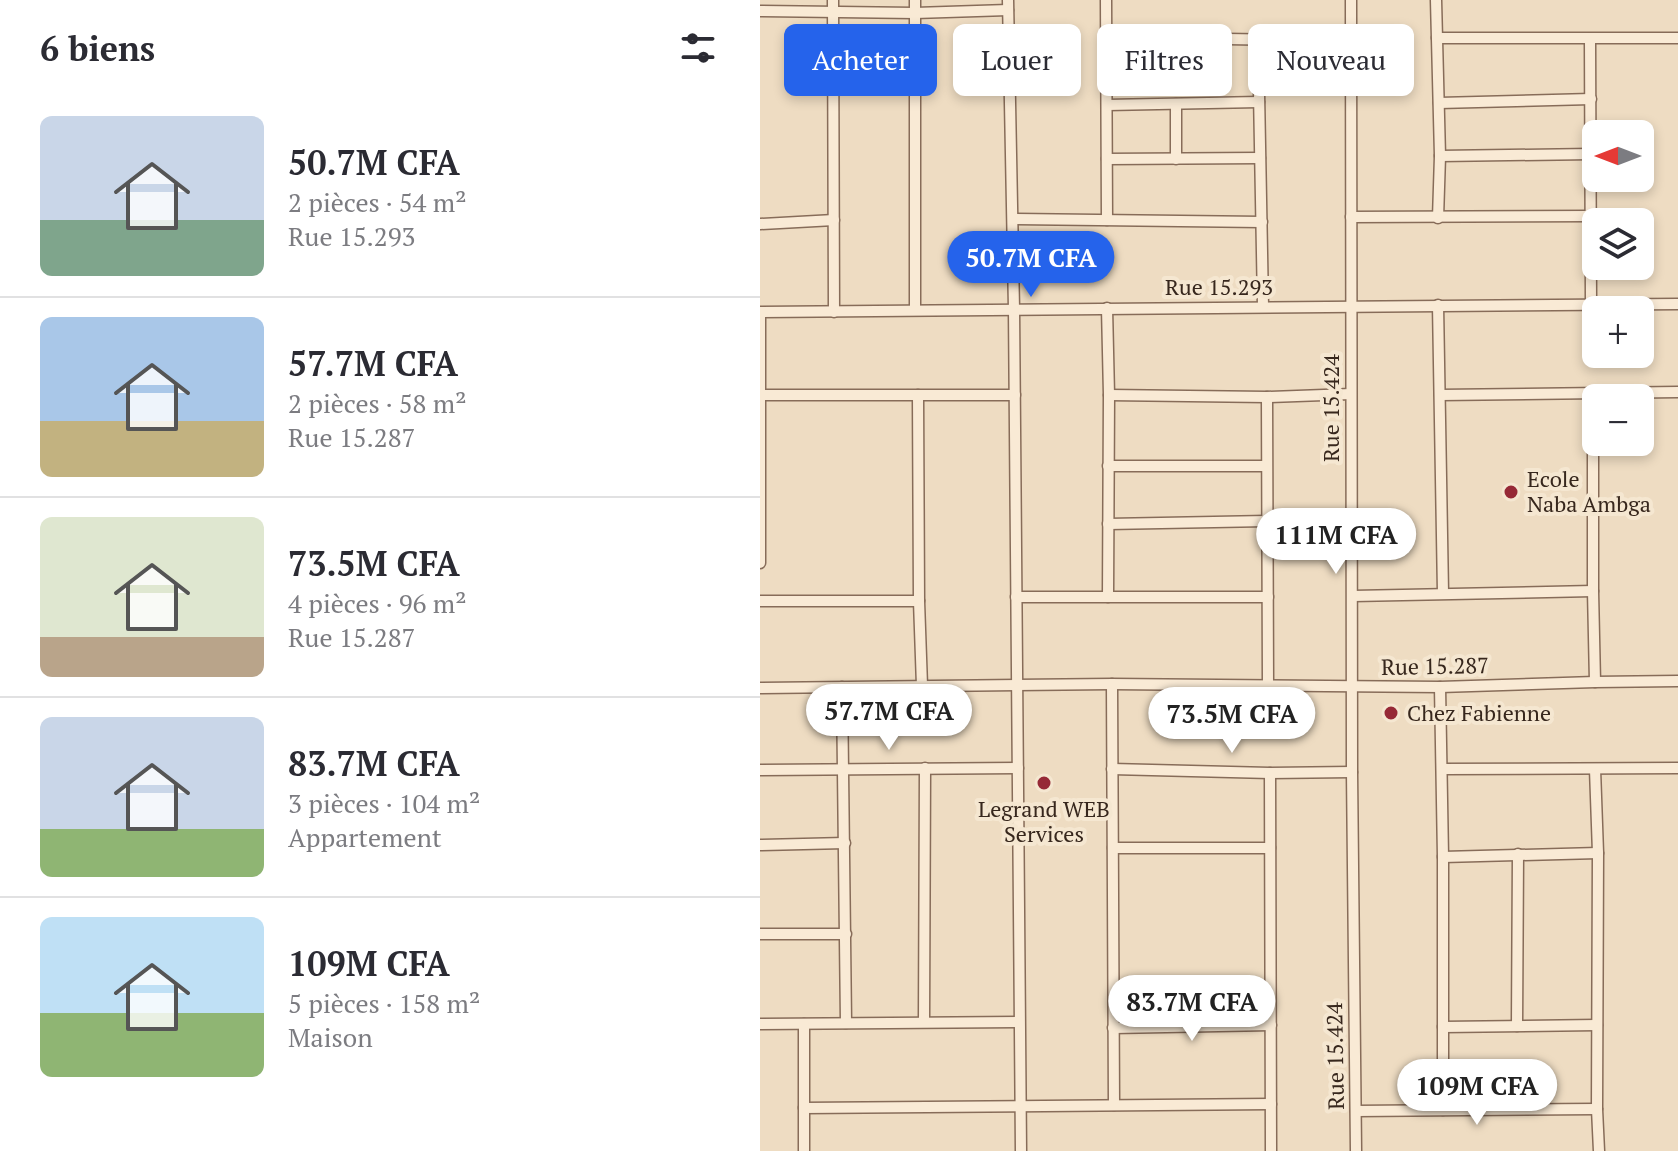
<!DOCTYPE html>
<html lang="fr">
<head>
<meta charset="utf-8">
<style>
	:root { --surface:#fff; --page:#f7f7f7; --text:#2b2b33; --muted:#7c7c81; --line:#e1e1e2; --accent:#2563eb }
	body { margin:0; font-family:"PT Serif",serif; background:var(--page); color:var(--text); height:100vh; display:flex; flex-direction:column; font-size:30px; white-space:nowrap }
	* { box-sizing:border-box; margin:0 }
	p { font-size:26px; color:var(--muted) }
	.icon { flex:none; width:44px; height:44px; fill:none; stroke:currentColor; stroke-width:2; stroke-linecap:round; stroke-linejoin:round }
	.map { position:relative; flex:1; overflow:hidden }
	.drawer { display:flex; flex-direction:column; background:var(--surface); width:760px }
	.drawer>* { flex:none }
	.top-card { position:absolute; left:24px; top:24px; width:760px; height:72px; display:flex; gap:16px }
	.needle { width:52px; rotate:270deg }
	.buttons { position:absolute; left:822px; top:120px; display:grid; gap:16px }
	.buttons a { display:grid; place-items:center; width:72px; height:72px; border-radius:12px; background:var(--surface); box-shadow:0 4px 12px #0003; font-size:40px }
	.price { position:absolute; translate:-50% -68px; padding:0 18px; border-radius:28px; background:#fff; color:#222; font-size:26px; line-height:52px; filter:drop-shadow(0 2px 4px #0008) }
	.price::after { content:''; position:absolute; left:50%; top:48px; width:24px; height:18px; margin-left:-12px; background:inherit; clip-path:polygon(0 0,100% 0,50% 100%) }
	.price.active { background:var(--accent); color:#fff }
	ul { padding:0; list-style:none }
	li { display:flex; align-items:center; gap:24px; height:200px; padding:0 40px }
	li+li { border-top:2px solid var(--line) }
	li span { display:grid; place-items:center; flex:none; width:224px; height:160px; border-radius:12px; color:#555 }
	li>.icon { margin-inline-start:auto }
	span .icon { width:96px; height:96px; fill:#fffc; stroke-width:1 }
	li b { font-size:34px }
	h2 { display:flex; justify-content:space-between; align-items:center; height:96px; padding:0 40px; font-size:34px }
	.chip { padding:0 28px; border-radius:12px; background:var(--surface); box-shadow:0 4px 12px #0003; font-size:28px; line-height:72px }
	.chip.active { background:var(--accent); color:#fff }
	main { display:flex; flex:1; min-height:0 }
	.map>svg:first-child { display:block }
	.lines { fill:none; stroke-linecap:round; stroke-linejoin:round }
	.minor-casing { stroke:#876c59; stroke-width:13 }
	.minor { stroke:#f9ead5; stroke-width:10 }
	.poi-dot { fill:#962936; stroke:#f5e7d1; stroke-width:3 }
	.labels { text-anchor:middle; stroke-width:8; stroke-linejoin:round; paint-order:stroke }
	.street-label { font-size:22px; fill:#37271d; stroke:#f5e7d1 }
	.poi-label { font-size:22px; fill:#37271d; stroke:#f5e7d1; text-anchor:start }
</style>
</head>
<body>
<main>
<section class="drawer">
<h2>6 biens<svg class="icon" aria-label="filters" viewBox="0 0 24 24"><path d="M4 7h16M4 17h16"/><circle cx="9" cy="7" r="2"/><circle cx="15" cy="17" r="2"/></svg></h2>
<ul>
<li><span style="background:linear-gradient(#c9d6e8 65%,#7fa58c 0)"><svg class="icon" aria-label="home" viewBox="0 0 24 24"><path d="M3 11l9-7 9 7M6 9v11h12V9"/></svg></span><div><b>50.7M CFA</b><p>2 pièces · 54 m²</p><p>Rue 15.293</p></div></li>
<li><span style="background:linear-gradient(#a9c7e8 65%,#c2b280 0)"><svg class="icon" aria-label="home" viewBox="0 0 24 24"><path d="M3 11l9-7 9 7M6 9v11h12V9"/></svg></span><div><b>57.7M CFA</b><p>2 pièces · 58 m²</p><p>Rue 15.287</p></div></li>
<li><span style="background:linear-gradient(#dfe7d0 75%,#b9a48a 0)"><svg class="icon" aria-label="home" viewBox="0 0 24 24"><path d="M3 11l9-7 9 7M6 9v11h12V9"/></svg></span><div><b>73.5M CFA</b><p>4 pièces · 96 m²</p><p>Rue 15.287</p></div></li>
<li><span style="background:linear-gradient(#c9d6e8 70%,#8fb573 0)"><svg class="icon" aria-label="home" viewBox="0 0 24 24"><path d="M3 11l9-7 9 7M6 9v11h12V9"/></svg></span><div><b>83.7M CFA</b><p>3 pièces · 104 m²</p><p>Appartement</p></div></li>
<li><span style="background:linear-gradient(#bfe0f5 60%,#8fb573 0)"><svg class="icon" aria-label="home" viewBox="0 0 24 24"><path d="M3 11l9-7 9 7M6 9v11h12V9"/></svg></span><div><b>109M CFA</b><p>5 pièces · 158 m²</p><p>Maison</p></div></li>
</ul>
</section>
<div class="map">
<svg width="918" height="1151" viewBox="0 0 918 1151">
	<rect width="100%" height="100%" fill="#eedcc2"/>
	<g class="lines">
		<g class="minor-casing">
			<g id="minor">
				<polyline points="73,0 74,312"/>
				<polyline points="248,0 254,309 261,1151"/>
				<polyline points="346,0 347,220"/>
				<polyline points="591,0 592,772 596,1151"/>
				<polyline points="676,0 680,156 678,218"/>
				<polyline points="0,11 155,13 248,10"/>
				<polyline points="346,37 592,41"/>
				<polyline points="677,38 918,38"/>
				<polyline points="498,39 503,306"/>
				<polyline points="830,39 831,304"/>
				<polyline points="679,103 831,99"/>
				<polyline points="347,105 499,102"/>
				<polyline points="680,156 832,154"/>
				<polyline points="347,159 500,158"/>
				<polyline points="416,159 416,104"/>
				<polyline points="591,217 832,216"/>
				<polyline points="253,219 502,222"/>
				<polyline points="0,224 74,220"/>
				<polyline points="678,305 683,593"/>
				<polyline points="347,308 349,395 348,597"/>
				<polyline points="155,310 155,0"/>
				<polyline points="833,394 833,591 835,682"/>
				<polyline points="0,395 255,395"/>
				<polyline points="158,395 159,601 162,686"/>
				<polyline points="349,395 507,397 591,394"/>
				<polyline points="680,395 918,392"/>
				<polyline points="507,397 508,685"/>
				<polyline points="348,466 506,466"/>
				<polyline points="348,524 507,521"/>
				<polyline points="0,563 0,312 918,304"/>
				<polyline points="593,596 833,591"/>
				<polyline points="256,597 508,597"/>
				<polyline points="0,601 159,601"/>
				<polyline points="352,684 354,1105"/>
				<polyline points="82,687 86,1023"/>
				<polyline points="680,687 683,857 683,1110"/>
				<polyline points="0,688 352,684 680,687 835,682 918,681"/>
				<polyline points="352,769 510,773 592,772"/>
				<polyline points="682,769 918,768"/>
				<polyline points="835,769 838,853 837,1109 839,1151"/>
				<polyline points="0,770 258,768"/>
				<polyline points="510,773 511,1151"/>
				<polyline points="0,845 85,843"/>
				<polyline points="353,848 510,848"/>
				<polyline points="683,857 838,853"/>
				<polyline points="0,934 86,934"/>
				<polyline points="164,1022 165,768"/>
				<polyline points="0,1024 259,1022"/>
				<polyline points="44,1024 44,1151"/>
				<polyline points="757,1026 758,854"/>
				<polyline points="683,1027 837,1025"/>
				<polyline points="353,1028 511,1025"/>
				<polyline points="44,1108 511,1104"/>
				<polyline points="596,1111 837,1109"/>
			</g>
		</g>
		<use href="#minor" class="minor"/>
	</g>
	<g class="poi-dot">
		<circle cx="751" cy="492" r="8"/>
		<circle cx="631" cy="713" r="8"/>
		<circle cx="284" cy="783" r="8"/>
	</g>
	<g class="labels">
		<g class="street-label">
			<text x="459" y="295">Rue 15.293</text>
			<text transform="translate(571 408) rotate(-90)" y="8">Rue 15.424</text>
			<text transform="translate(675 666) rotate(-1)" y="8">Rue 15.287</text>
			<text transform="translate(575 1056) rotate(-91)" y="8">Rue 15.424</text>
		</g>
		<g class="poi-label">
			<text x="767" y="487">Ecole<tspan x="767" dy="25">Naba Ambga</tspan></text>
			<text x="647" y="721">Chez Fabienne</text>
			<text x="284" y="817" text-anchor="middle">Legrand WEB<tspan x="284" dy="25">Services</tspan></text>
		</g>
	</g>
</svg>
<div class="buttons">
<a><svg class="needle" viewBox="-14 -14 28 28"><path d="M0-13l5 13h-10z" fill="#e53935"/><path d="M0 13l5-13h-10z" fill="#7c7c81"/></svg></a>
<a><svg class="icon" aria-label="layers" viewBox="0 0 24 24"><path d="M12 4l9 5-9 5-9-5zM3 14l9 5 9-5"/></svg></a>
<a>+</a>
<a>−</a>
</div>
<b class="price active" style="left:271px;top:299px">50.7M CFA</b>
<b class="price" style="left:576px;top:576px">111M CFA</b>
<b class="price" style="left:129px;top:752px">57.7M CFA</b>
<b class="price" style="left:472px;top:755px">73.5M CFA</b>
<b class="price" style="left:432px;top:1043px">83.7M CFA</b>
<b class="price" style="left:717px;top:1127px">109M CFA</b>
<div class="top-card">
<a class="chip active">Acheter</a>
<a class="chip">Louer</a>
<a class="chip">Filtres</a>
<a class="chip">Nouveau</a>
</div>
</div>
</main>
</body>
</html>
